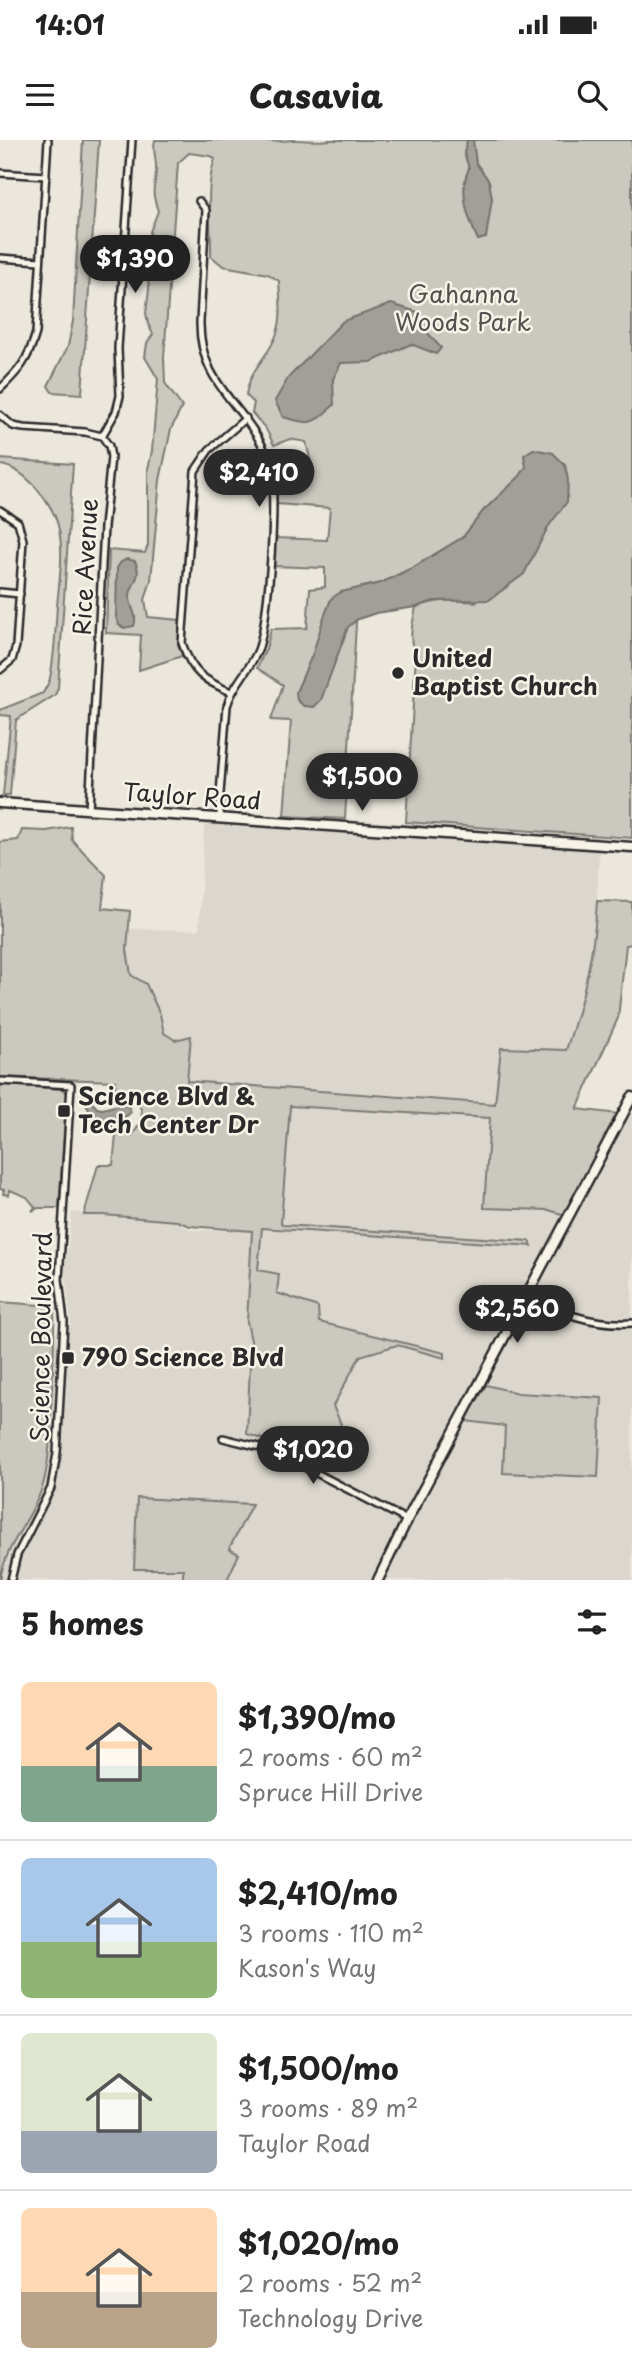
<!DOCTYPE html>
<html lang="en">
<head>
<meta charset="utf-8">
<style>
	:root { --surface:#fff; --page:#f2f2f2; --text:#222; --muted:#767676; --line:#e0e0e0; --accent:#2b2b2b }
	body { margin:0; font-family:"Playpen Sans",sans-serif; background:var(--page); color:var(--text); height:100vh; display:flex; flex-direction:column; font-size:26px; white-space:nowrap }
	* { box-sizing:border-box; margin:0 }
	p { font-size:23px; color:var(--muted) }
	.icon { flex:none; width:38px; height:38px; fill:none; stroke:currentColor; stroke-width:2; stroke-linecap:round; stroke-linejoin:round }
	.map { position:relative; height:1440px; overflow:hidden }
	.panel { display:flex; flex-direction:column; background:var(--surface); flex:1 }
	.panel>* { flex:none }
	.price { position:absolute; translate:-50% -60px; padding:0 16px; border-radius:24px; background:var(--accent); color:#fff; font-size:23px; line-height:46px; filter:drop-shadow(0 2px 4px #0008) }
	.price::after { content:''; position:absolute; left:50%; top:42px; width:21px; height:16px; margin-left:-10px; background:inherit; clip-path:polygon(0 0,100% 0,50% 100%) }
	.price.selected { background:#222; color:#fff }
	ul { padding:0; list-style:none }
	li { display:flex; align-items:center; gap:21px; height:175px; padding:0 21px }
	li+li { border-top:2px solid var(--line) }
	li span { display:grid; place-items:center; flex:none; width:196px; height:140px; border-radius:10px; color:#555 }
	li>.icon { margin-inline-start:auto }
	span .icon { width:84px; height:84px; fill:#fffc; stroke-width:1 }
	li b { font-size:30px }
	h2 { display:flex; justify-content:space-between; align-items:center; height:84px; padding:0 21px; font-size:30px }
	.status { display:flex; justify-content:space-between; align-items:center; height:49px; padding:0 35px; background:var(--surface); direction:ltr }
	.status svg { height:19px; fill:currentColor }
	header { display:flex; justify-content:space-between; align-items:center; height:91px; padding:0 21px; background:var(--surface); font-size:32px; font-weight:800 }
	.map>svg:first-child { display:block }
	.built { fill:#dbd7ce; fill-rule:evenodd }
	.green { fill:#cbc8bf; stroke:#7b7a75; stroke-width:2 }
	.water { fill:#a29f98; stroke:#72716c; stroke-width:2 }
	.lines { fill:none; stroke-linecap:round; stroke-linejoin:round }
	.minor-casing { stroke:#2b2b2b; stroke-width:10 }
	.secondary-casing { stroke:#2b2b2b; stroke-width:13 }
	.minor { stroke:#f7f3e8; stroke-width:5 }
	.secondary { stroke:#f7f3e8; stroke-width:8 }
	.poi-dot { fill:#2b2b2b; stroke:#f7f3e8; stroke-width:2.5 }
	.labels { text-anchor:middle; stroke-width:5; stroke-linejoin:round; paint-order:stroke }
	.park-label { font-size:24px; fill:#535250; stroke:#f7f3e8 }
	.street-label { font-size:24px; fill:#2b2b2b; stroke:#f7f3e8 }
	.poi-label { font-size:24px; font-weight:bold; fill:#2b2b2b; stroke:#f7f3e8; text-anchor:start }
</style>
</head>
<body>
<div class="status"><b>14:01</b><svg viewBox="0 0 49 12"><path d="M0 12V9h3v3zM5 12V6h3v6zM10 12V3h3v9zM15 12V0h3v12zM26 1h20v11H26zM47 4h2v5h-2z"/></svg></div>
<header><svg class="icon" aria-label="menu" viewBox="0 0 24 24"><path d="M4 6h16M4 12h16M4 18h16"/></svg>Casavia<svg class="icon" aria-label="search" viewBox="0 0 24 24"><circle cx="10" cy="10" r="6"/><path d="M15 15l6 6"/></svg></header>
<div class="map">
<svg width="632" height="1440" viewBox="0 0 632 1440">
	<rect width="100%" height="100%" fill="#ebe7dd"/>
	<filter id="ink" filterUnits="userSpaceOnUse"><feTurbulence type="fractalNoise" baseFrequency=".0143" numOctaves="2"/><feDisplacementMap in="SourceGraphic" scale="14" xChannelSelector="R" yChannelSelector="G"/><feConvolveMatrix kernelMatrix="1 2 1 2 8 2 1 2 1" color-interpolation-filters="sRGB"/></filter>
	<g filter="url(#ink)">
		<g class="built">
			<polygon points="205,671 600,696 595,803 582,864 566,911 502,908 496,964 187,941 190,896 175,900 164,893 160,874 131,835 127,810 129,789 199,790"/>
			<path d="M632,964V1440H227L239,1414L229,1410L251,1365L183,1429V1440H0L13,1399L30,1372L41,1349L48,1318L55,1193L71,1187L65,1130L72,1072L177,1081L190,1090L252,1091L247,1182L251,1201L247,1294L272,1302L333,1266L360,1216L397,1205L444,1218L319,1182L318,1167L277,1153L258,1130L262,1087L531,1105L530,1100L284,1085L281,1083L290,965L490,978L485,1068L549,1070L572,1076ZM486,1245L518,1253L602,1258L504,1333L505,1286Z"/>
		</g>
		<g class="green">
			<polygon points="83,0 99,0 82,254 52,252 48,246 68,206 73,181"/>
			<path d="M155,0H261C273,3 283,0 295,0C307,0 318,2 330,0H632V698L406,682L416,514C407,501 413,482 416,467C437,460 453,459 476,462L484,370L463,397L412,428L381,443L358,448L345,679L284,676L291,581L271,580L283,545L257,528L266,509L271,489L307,488L310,449L325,447V428L272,426L274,398L327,400L330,368L277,364V327H312L306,302L290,299L274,305L266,289L252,273L254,263L246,255C250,228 267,219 276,196C283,178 280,160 279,141L268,134L223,126L211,116C212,83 204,51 215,19L211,16L189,13L178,23L164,217L165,243L182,267L171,289L160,340L151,440L145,460L148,477L180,480L179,500L182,516L139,530L141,495L106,493L109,410L145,413L148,405V329L152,311L158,239L145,217L147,203L153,194L148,184L146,173L149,149L147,128L152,111L150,92L158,71C150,47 155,52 156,30C157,20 152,10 155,0Z"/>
			<path d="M0,319L73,324L58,548L55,555L16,580L10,655H3L11,576L0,575V570L43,553L49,542C55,518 55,492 57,466C59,442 64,415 59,390C55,366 26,328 0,325Z"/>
			<path d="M71,687L72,700L106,735L102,768L130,771L127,810L131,835L146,844L160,874L164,893L175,900L191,896L187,941L495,964L501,908L566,910C583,860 594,815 597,761L632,762V804L626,805L618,878L577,969L619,974L565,1075L549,1070L484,1068L490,978L290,966L281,1083L284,1085L530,1101L532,1106L262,1088L258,1130L279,1134L277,1153L318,1167L319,1182L445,1213V1218L397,1205L360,1216L333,1266L341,1284L321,1327L272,1302L247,1294L251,1201L247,1182L252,1091L190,1086L177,1081L103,1075H84L98,1025H113L116,995H132C150,974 142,957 116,955L115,941L0,937V702L18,700L22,690L46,691Z"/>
			<polygon points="7,945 62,949 67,953 59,1068 38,1068 32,1071 35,1067 27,1057 10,1050 9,1055 3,1054 4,1050 0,1049 0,946"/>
			<path d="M0,1162L54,1166C55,1200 53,1234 51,1268C50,1294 50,1322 42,1348C31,1381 6,1403 0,1440Z"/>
			<polygon points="486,1245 518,1253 602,1258 598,1337 503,1333 505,1286 465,1281"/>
			<polygon points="137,1358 252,1364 229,1409 239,1414 227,1440 183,1440 183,1429 134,1429"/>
		</g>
		<g class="water">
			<path d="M467,0H473L476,23L489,41L492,58L486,98L478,100C468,78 458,51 469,28L464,13Z"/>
			<path d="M391,164L418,172L427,192L441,208L436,214L411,204L371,222L341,223L333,239L334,265C312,284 313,286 283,277L275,261L288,238L343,181Z"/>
			<polygon points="533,309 553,313 565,325 568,340 567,362 548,387 524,434 489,460 434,461 416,467 376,473 358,479 348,487 321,560 314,567 304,566 297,560 296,552 313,513 323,480 331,459 341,452 381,443 412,428 463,397 484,370 519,337 526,327 524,315"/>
			<path d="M127,419L135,421C144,440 128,445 130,459C131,469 138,475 134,486L124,488L119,485L116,477L117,428L121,422Z"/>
			<polygon points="90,960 97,968 102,969 123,964 129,967 131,972 122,980 119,990 107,985 88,986 86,982 90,972 86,963"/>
		</g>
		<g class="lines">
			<g class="minor-casing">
				<g id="minor">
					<polyline points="0,33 46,36"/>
					<path d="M199,61L206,70L200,182C199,246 247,265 268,318C279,343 269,482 258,510C250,530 233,544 227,566L219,666L221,678"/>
					<polyline points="0,118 40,121"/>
					<path d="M0,249C20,230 28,220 36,193L48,0"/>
					<polyline points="0,275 13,286 23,288 85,292 102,296 109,306 111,317 104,387 89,670"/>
					<polyline points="102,296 116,272 120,256 118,208 132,0"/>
					<polyline points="0,370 18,382 23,400 16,506 12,520 0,530"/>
					<polyline points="0,452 20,454"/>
					<path d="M231,552C203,540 192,533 182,503L195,331L209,310L246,278"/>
					<polyline points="0,941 71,945 59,1139 64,1182 57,1313 51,1348 17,1415 11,1440"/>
					<path d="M527,1155C564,1174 590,1185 632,1183"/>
					<polyline points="223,1298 272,1310 407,1380"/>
				</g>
			</g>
			<g class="secondary-casing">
				<g id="secondary">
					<polyline points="0,663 632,707"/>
					<polyline points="378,1440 407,1380 632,957"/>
				</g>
			</g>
			<use href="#minor" class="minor"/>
			<use href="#secondary" class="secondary"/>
		</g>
	</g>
	<g class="poi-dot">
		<circle cx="398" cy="533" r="7"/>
		<rect x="57" y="964" width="14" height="14" rx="3.5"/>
		<rect x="61" y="1211" width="14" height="14" rx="3.5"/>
	</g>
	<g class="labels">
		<g class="park-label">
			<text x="463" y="163">Gahanna<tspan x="463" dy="28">Woods Park</tspan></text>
		</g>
		<g class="street-label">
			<text transform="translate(86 427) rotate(-87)" y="8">Rice Avenue</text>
			<text transform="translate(192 657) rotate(4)" y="8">Taylor Road</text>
			<text transform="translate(42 1197) rotate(-89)" y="8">Science Boulevard</text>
		</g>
		<g class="poi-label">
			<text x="412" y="527">United<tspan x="412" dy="28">Baptist Church</tspan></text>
			<text x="78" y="965">Science Blvd &amp;<tspan x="78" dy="28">Tech Center Dr</tspan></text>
			<text x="82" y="1226">790 Science Blvd</text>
		</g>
	</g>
</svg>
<b class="price selected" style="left:135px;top:155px">$1,390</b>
<b class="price" style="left:259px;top:369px">$2,410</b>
<b class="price" style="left:362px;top:673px">$1,500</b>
<b class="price" style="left:517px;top:1205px">$2,560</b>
<b class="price" style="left:313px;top:1346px">$1,020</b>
</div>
<section class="panel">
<h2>5 homes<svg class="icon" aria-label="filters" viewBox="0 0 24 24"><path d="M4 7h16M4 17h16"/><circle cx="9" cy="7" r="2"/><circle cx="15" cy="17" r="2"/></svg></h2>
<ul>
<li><span style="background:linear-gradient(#ffd9b3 60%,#7fa58c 0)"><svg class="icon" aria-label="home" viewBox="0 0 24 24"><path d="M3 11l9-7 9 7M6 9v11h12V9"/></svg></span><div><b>$1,390/mo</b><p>2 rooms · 60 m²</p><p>Spruce Hill Drive</p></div></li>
<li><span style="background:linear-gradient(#a9c7e8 60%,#8fb573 0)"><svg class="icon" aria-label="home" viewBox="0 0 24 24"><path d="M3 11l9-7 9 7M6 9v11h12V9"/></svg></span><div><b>$2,410/mo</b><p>3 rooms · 110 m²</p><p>Kason's Way</p></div></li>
<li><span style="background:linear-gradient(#dfe7d0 70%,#9aa5b1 0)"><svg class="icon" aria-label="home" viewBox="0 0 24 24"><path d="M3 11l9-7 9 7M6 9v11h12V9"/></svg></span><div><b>$1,500/mo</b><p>3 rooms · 89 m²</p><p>Taylor Road</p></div></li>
<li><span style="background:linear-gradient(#ffd9b3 60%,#b9a48a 0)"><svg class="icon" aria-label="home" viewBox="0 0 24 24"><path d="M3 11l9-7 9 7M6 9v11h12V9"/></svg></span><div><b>$1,020/mo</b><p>2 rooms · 52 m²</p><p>Technology Drive</p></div></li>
</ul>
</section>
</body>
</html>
